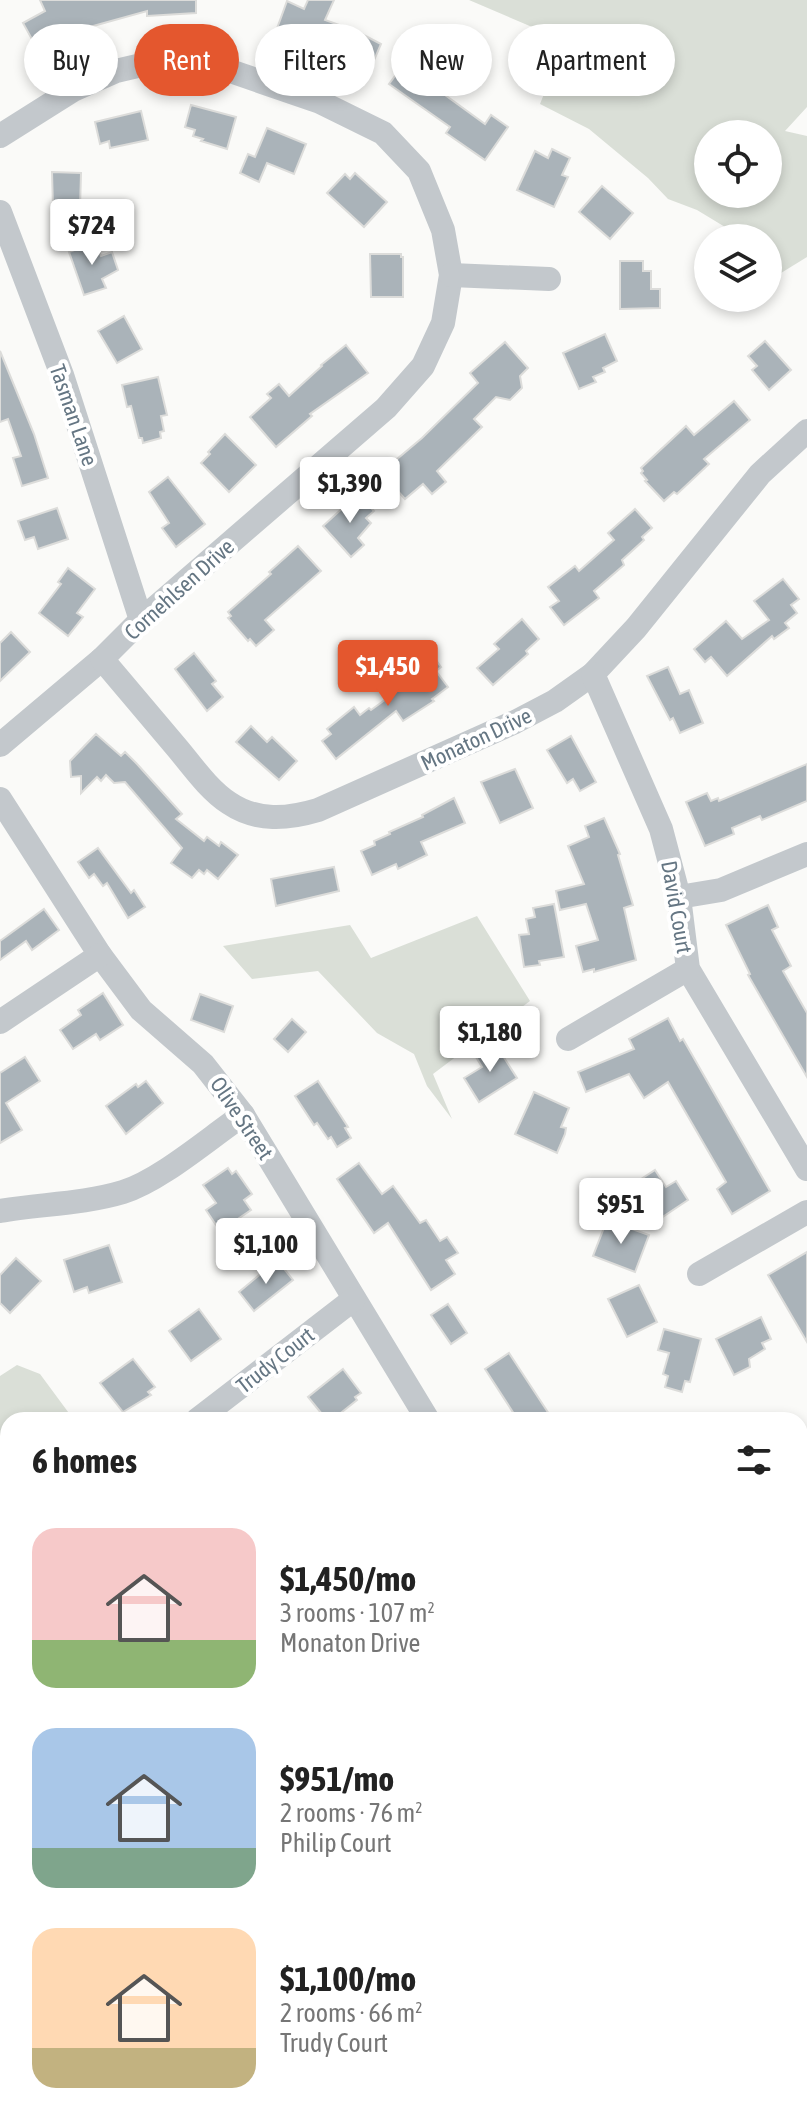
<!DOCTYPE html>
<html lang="en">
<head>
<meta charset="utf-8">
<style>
	:root { --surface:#fff; --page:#f2f2f2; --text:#222; --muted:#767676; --accent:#e4572e }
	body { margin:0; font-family:"Asap Condensed",sans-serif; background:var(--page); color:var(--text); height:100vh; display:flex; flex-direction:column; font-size:30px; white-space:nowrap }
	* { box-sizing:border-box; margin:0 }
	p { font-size:26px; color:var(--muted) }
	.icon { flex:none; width:44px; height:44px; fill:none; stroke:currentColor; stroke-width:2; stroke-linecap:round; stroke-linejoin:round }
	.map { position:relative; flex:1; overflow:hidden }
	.panel { position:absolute; left:0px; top:1412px; width:808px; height:712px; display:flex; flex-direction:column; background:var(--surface); border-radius:24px 24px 0 0; box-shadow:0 4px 12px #0003 }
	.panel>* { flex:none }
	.hud { position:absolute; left:24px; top:24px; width:760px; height:72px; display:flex; gap:16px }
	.controls { position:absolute; left:694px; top:120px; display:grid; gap:16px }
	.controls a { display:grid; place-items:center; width:88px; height:88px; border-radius:50%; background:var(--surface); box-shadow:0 4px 12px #0003; font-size:40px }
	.price { position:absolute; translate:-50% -68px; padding:0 18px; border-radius:8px; background:#fff; color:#222; font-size:26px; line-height:52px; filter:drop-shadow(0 2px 4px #0008) }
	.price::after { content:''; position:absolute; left:50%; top:48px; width:24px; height:18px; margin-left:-12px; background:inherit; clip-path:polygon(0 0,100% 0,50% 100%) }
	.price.selected { background:var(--accent); color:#fff }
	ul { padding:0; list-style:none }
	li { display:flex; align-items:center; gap:24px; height:200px; padding:0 32px }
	li span { display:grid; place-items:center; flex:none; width:224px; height:160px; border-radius:24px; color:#555 }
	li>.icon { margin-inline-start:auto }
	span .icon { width:96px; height:96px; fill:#fffc; stroke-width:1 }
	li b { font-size:34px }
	h2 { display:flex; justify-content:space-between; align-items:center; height:96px; padding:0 32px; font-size:34px }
	.chip { padding:0 28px; border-radius:36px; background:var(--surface); box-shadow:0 4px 12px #0003; font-size:28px; line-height:72px }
	.chip.selected { background:var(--accent); color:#fff }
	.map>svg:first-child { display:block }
	.green { fill:#dadfd7; fill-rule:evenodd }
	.building { fill:#aab3b9; stroke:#dcdcda; stroke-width:2 }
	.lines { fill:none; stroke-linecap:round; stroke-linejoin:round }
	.minor { stroke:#c3c8cc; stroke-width:24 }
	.labels { text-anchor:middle; stroke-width:8; stroke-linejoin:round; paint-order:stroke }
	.street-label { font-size:22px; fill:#657683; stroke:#fff }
</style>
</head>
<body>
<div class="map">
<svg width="807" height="2124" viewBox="0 0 807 2124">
	<rect width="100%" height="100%" fill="#fafaf8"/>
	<g class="green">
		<path d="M469,0H807V107L785,131L807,136V257L768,281V238H733L730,230L697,210L668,199L648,178L589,129L540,104L565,41ZM708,134H768V194H708Z"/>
		<polygon points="477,916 530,1001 433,1074 452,1119 427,1086 414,1054 377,1033 318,971 252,979 223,946 350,925 371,958"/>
		<polygon points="17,1365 40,1374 74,1420 8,1420 8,1485 0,1483 0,1376"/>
	</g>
	<g class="building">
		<polygon points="40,0 196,0 196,13 147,16 147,11 86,28 39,52 23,23 45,11"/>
		<polygon points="308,0 334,0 325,20 356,31 381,44 369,72 275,34 287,1 304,9"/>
		<polygon points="404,64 411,70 415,64 431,75 445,87 441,92 485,124 491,115 508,127 485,160 446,133 450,127 389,84"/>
		<polygon points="191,105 236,117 227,149 201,141 203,139 193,136 195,130 185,127"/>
		<polygon points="141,111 148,140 110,148 109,141 100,144 95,122"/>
		<polygon points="267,128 306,144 294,174 267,163 259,182 240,173 248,154 255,157"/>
		<polygon points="552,149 570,158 562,175 568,177 554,207 517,190 535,151 548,158"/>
		<polygon points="52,172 81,173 80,209 53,208"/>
		<polygon points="355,173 387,202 364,227 327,193 345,174 350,179"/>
		<polygon points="602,186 633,213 610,239 579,212"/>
		<polygon points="96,242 101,256 112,252 118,270 102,279 106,288 84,295 69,252"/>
		<polygon points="370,254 401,254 401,257 403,257 403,297 371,297"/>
		<polygon points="620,261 643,261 643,271 651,271 651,289 660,289 660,308 620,309"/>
		<polygon points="124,316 142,349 117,363 98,331"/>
		<polygon points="605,334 617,361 603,368 605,372 593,377 596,382 579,389 563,353"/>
		<polygon points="765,341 791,370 769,390 752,370 757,366 748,356"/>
		<polygon points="505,342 528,368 520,376 522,388 510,400 496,397 474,419 482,427 437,471 446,482 432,494 423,484 405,499 385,477 388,475 384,470 422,438 478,383 470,373"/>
		<polygon points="346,345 368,373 310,414 312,416 276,447 250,417 271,398 267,394 279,384 289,396 322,366 321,365"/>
		<polygon points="0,351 34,434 48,478 22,486 13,458 21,456 8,419 0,422"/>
		<polygon points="158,377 167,415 161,416 164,431 160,432 161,438 143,443 142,438 139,438 131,406 127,407 122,385"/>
		<polygon points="734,401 750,420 704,459 709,464 677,494 674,492 664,501 645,481 647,480 641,473 643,471 641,468 686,426 694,435"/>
		<polygon points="225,434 256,465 229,492 201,463 210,454 208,452"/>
		<polygon points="168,477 205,524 176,547 162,528 169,523 149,492"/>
		<polygon points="358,494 374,511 366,518 371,523 358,538 364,545 351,557 323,526"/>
		<polygon points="57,508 68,539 38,549 34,537 25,540 18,521"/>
		<polygon points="635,509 652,528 642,537 644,540 622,560 624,565 594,591 599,598 564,625 550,607 559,601 548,587 575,566 579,571 614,540 608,533"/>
		<polygon points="298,546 321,571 265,620 274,630 256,646 250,639 248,641 228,618 231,616 228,612 271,574 269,572"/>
		<polygon points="68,568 95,589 77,613 83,617 68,636 39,613 61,584 58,582"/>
		<polygon points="783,579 799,599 791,605 797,613 785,623 789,628 774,639 772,636 727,676 711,657 705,662 694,649 726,621 742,639 769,620 754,601"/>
		<polygon points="522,619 539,639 526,651 528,654 493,685 477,668 499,649 494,644"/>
		<polygon points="11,632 30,652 0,681 0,643"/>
		<polygon points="194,653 216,681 212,684 223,697 207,711 175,669"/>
		<polygon points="431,653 441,667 436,671 448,687 432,699 434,701 403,721 396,711 336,759 322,741 331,734 327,729 354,707 360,715 369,708 371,710 415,678 409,670"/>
		<polygon points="668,667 680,694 689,690 703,723 680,733 673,718 670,720 647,676"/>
		<polygon points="251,726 267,742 272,737 297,761 279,780 236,742"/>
		<polygon points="96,734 121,756 125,752 137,764 182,814 176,819 204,841 207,837 219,846 221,842 238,855 218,879 207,870 204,874 199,870 192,878 171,863 182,848 125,782 114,783 106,775 101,781 97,777 81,793 81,776 71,777 70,761"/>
		<polygon points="571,736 596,782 580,791 573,779 567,783 547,750"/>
		<polygon points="807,764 807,801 762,820 760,816 732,828 734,834 705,846 686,802 707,793 711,801 718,798 719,801"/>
		<polygon points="515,769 533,808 500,823 481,782"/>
		<polygon points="454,798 465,823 421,842 427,855 398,869 396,864 372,875 361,851 375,845 374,841 390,834 389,832 423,817 422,815"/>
		<polygon points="604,818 620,854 618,855 633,905 624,908 636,960 594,972 594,969 583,972 576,946 598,940 586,904 560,910 556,891 584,884 568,846 589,837 585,826"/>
		<polygon points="98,848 131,893 134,890 145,907 128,918 107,883 103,886 94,874 89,878 78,862"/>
		<polygon points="334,867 339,891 276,906 271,879"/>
		<polygon points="554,904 564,957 539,961 540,965 524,967 519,935 529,934 526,919 535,917 533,908"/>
		<polygon points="768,905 778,927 772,930 791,966 783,971 807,1013 807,1077 748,975 750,974 726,925"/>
		<polygon points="44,909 59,930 32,950 26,941 0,960 0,941"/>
		<polygon points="103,993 123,1025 100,1040 96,1034 73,1049 60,1030 81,1015 78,1010"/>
		<polygon points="200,994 233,1006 224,1032 191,1020"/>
		<polygon points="668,1018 680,1041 683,1039 770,1191 732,1214 717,1189 726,1182 668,1082 644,1098 629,1074 586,1092 578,1072 634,1049 629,1039"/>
		<polygon points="292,1019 306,1032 288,1052 274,1039"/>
		<polygon points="496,1045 517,1078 479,1102 464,1078 482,1067 476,1057"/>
		<polygon points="25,1057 40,1081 6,1103 22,1130 0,1143 0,1073"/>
		<polygon points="146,1081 163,1103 126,1134 106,1106 136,1084 138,1087"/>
		<polygon points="318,1081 348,1127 345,1128 351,1138 337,1147 331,1137 328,1139 317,1123 314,1125 295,1096"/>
		<polygon points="534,1092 569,1108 561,1127 566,1128 565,1134 557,1153 515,1134"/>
		<polygon points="359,1163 382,1194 393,1186 420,1223 426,1220 440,1241 447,1237 458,1253 446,1260 455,1274 431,1290 388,1223 374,1233 337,1179"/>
		<polygon points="228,1168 232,1174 236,1171 252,1194 244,1200 251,1210 220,1231 206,1210 216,1203 203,1185"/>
		<polygon points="655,1170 666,1187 676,1181 688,1200 655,1222 632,1185"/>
		<polygon points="607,1220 649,1235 635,1272 593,1256"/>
		<polygon points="109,1245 122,1282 89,1293 87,1287 74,1292 64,1260"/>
		<polygon points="807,1252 807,1342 768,1275"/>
		<polygon points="16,1258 41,1281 10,1313 0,1303 0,1275"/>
		<polygon points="277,1260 293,1280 254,1311 239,1292"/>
		<polygon points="639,1285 657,1322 627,1337 608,1299"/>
		<polygon points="448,1304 467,1333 451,1344 431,1315"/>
		<polygon points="199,1309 221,1339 191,1361 169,1331"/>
		<polygon points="761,1317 771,1339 762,1343 765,1349 749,1359 750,1367 734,1375 716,1339"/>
		<polygon points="664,1329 701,1339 690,1382 685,1381 682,1392 665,1387 668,1376 663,1374 669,1353 658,1350"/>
		<polygon points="509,1353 553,1420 518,1420 485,1369"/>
		<polygon points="133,1359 155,1387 148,1392 151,1395 123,1412 100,1383"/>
		<polygon points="343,1369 361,1393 355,1397 357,1400 337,1416 334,1413 326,1419 308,1397"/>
	</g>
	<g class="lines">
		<g class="minor">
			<polyline points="0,136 73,90 116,71 163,60 207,63 320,102 383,133 419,171 443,230 451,275 443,323 423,366 386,408 141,620 102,659 0,745"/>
			<polyline points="0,212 62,375 141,620"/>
			<polyline points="451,275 549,279"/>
			<path d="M102,659C127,689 153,719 178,749C193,767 209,790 229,803C257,822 288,819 318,810L515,722L555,701L593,674L636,628L760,474L807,431"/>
			<polyline points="593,674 661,829 679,897 688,969 807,1169"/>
			<polyline points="0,799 100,955 141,1010 203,1064 243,1115 428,1420"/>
			<polyline points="679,897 721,890 807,854"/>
			<polyline points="0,1022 100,955"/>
			<polyline points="568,1039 688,969"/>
			<path d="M0,1211C40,1204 83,1204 123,1192C161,1180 209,1138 243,1115"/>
			<polyline points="699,1274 807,1212"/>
			<polyline points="197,1420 354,1299"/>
			<polyline points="800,1552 807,1547"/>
			<polyline points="800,1932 807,1928"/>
			<polyline points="800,2009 807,2020"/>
			<polyline points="258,2116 263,2124"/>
			<polyline points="576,2116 582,2124"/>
			<polyline points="147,2124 155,2116"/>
		</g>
	</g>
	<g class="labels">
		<g class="street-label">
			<text transform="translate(74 415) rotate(71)" y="8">Tasman Lane</text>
			<text transform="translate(179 589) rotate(-42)" y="8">Cornehlsen Drive</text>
			<text transform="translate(476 739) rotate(-25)" y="8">Monaton Drive</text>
			<text transform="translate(677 907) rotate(80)" y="8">David Court</text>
			<text transform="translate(242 1118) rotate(56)" y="8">Olive Street</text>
			<text transform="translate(275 1360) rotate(-38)" y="8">Trudy Court</text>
		</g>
	</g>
</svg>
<div class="controls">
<a><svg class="icon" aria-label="locate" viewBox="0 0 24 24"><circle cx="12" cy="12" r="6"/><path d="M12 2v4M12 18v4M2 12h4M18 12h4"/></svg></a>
<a><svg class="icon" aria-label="layers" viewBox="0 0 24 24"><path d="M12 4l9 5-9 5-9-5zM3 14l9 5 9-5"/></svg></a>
</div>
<b class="price" style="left:92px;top:267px">$724</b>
<b class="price" style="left:350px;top:525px">$1,390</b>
<b class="price selected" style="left:388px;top:708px">$1,450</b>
<b class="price" style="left:490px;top:1074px">$1,180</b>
<b class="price" style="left:621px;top:1246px">$951</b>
<b class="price" style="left:266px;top:1286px">$1,100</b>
<div class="hud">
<a class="chip">Buy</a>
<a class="chip selected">Rent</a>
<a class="chip">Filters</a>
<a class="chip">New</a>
<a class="chip">Apartment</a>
</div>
<section class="panel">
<h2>6 homes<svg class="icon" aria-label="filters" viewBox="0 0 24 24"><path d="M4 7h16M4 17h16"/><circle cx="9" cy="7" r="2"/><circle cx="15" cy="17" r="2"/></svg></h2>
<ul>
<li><span style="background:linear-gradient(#f6c9c9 70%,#8fb573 0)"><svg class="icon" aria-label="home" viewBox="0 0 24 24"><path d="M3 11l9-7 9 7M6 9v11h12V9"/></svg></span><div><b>$1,450/mo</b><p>3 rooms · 107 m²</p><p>Monaton Drive</p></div></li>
<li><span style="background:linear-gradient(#a9c7e8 75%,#7fa58c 0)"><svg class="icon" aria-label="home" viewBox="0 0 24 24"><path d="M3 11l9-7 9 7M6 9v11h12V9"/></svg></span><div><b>$951/mo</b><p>2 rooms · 76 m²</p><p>Philip Court</p></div></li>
<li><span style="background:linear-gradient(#ffd9b3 75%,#c2b280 0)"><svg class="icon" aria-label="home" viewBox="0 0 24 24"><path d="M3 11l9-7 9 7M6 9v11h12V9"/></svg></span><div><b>$1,100/mo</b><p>2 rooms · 66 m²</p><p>Trudy Court</p></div></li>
</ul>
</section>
</div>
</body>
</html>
